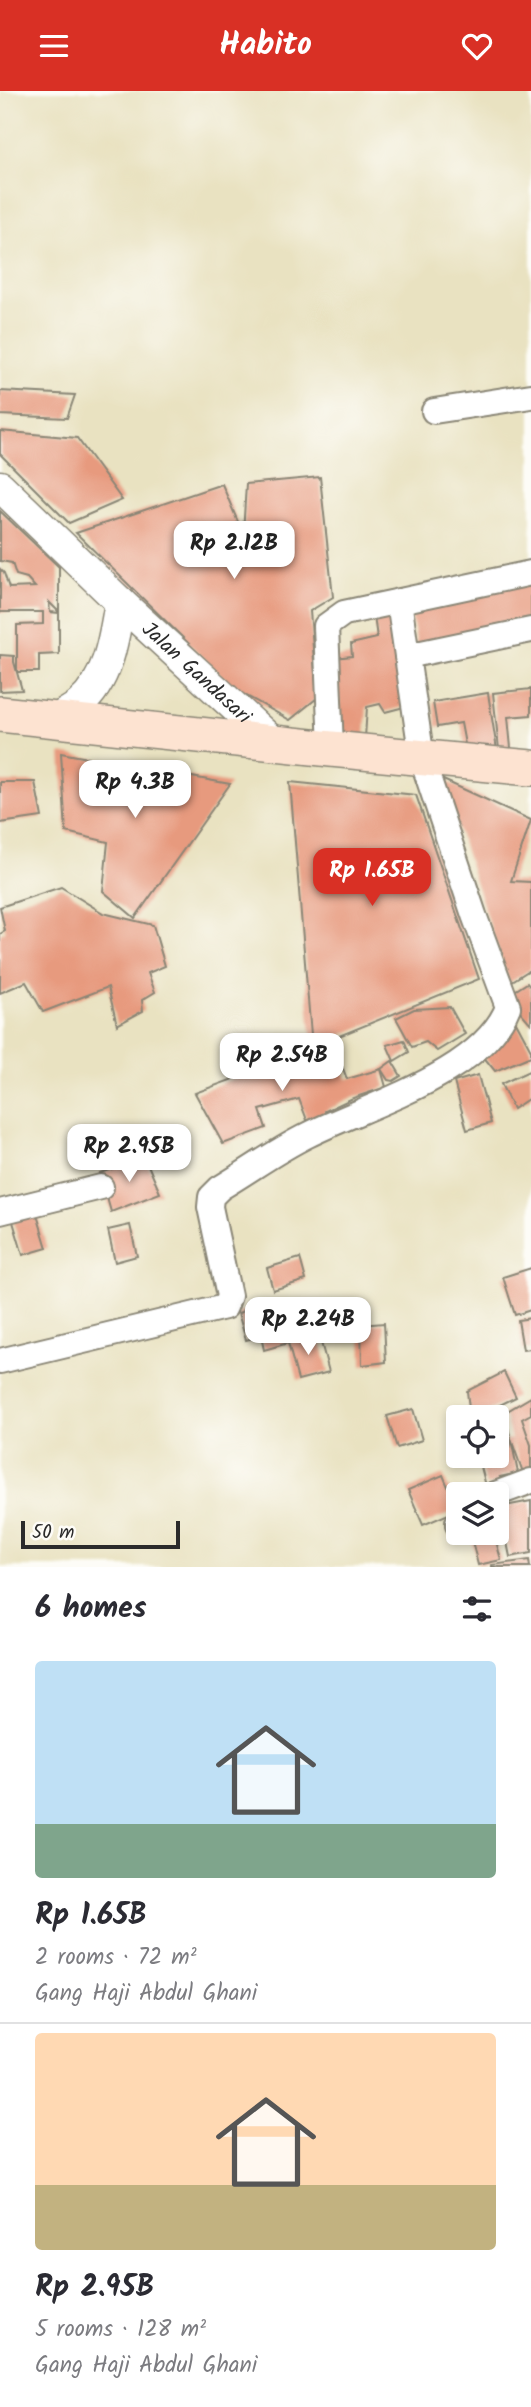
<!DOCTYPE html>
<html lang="en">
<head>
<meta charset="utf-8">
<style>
	:root { --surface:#fff; --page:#f2f2f3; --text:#2b2b33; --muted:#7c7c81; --line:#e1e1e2; --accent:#d93025 }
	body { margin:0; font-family:Kalam,sans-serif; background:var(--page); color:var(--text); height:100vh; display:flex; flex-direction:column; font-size:26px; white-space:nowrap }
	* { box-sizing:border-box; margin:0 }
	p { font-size:23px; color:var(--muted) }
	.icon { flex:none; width:38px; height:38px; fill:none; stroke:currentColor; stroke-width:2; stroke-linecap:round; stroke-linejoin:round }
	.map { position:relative; height:1476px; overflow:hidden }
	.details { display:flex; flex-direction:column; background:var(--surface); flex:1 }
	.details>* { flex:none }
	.fabs { position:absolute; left:446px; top:1314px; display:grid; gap:14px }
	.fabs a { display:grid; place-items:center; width:63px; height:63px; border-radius:7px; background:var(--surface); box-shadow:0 4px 10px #0003; font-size:35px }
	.scale { position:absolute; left:21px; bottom:18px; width:159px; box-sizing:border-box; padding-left:7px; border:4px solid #2b2b2b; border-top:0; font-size:19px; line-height:24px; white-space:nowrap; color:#2b2b2b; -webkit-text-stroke:5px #fdfcf7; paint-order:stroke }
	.price { position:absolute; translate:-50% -60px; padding:0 16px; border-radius:14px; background:#fff; color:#222; font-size:23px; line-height:46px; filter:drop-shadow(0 2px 4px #0008) }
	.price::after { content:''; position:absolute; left:50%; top:42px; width:21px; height:16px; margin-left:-10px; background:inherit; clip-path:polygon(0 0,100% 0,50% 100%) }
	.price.selected { background:var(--accent); color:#fff }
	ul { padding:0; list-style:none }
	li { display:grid; align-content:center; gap:14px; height:371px; padding:0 35px }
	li+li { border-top:2px solid var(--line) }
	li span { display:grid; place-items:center; height:217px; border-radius:7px; color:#555 }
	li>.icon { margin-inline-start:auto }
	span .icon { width:126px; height:126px; fill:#fffc; stroke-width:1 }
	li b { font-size:30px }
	h2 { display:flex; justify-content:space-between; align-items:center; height:84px; padding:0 35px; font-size:30px }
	header { display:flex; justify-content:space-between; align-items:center; height:91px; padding:0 35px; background:var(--accent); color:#fff; font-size:32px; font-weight:800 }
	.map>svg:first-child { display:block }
	.building { fill:#e79a7e }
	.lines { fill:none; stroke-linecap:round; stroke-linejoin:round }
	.minor-casing { stroke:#8a8676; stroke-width:28 }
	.tertiary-casing { stroke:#8a8676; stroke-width:33 }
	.secondary-casing { stroke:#8a8676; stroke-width:38 }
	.minor { stroke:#fff; stroke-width:24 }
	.tertiary { stroke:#fff; stroke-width:30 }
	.secondary { stroke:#fde3d1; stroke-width:35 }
	.labels { text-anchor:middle; stroke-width:6; stroke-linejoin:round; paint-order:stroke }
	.street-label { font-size:21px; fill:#2b2b2b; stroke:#fdfcf7 }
</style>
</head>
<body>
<header><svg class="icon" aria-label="menu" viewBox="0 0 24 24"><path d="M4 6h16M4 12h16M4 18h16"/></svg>Habito<svg class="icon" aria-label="heart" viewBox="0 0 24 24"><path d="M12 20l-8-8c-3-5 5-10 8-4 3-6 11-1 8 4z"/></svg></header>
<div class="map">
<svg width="531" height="1476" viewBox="0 0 531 1476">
	<rect width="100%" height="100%" fill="#fdfcf7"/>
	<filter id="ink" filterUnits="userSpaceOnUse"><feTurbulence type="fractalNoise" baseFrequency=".0143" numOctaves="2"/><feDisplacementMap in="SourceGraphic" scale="14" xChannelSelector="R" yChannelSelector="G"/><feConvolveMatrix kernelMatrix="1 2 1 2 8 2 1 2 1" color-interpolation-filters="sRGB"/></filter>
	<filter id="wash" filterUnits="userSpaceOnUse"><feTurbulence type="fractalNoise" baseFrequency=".00686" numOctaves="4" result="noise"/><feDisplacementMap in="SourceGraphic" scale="28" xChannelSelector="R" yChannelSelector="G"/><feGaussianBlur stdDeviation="1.57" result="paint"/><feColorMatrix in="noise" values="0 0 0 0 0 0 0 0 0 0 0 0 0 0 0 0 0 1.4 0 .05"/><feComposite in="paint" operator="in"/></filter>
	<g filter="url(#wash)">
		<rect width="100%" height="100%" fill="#e9e2c1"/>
		<g id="blocks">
			<g class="building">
				<polygon points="0,300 75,304 67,327 0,324"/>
				<polygon points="0,340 77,347 122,409 69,432 0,363"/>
				<polygon points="320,386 333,506 310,520 317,607 290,629 236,599 76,442 222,393 243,443 246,393"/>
				<polygon points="0,420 59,476 59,521 49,511 50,521 59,522 59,563 39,564 39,581 17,581 17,534 43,533 43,521 0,521 0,478 4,482 9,497 35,496 27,487 16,484 12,472 0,470"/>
				<polygon points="531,490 531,527 417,555 410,518"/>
				<polygon points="391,523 408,615 385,621 380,613 367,616 365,647 343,645 334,567 352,565 351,553 377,547 374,525"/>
				<polygon points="0,564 14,565 14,571 22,599 0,600"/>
				<polygon points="531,598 531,624 508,626 511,657 499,658 493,602"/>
				<polygon points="488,602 497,659 467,664 461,632 437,636 433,611"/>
				<polygon points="61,662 230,693 135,827 103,800 108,751 66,741"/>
				<polygon points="441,688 531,729 511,790 531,791 531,878 509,892"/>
				<polygon points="0,691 35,691 42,726 0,732"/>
				<polygon points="290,691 416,704 479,888 312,956"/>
				<polygon points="61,796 103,822 153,834 165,875 148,882 155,901 142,909 143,920 117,934 108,896 43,921 26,891 0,902 0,843 5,840 0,816"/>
				<polygon points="527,892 531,897 531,933 507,905"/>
				<polygon points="450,916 465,943 437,960 426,951 412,956 396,927 414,918"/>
				<polygon points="516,931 531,959 531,965 495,980 478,959"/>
				<polygon points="404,949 409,961 394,970 387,954"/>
				<polygon points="307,961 310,970 318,966 329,971 339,967 347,988 381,978 386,996 353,1007 325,1020 327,1027 307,1029 299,1008 260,1019 266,1037 223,1053 195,1002"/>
				<polygon points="392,970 401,985 393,990 388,989 381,978"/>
				<polygon points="531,979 531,1006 513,1018 501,993"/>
				<polygon points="478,984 491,1032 467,1039 454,991"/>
				<polygon points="145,1067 160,1102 111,1121 100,1082"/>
				<polygon points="35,1117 47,1157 23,1164 11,1124"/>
				<polygon points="130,1134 137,1165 115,1171 108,1139"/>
				<polygon points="300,1167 306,1189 273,1199 267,1177"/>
				<polygon points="531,1177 531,1219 515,1224 503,1186"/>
				<polygon points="259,1216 263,1232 282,1227 288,1252 264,1259 261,1245 246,1249 238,1222"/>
				<polygon points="531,1227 531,1258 523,1259 518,1229"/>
				<polygon points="384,1232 386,1271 362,1274 361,1234"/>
				<polygon points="319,1244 329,1281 298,1289 288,1252"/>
				<polygon points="504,1281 516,1306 476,1326 470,1326 467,1300"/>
				<polygon points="531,1306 531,1323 522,1328 531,1354 531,1385 525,1387 511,1348 518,1382 500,1386 503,1391 486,1395 480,1372 495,1366 498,1376 496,1365 497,1350 511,1348 504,1322"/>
				<polygon points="413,1318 422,1349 397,1357 387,1325"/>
				<polygon points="443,1384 458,1419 423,1434 408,1399"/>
				<polygon points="531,1410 531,1462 510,1466 500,1416"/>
				<polygon points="470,1442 494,1442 501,1469 478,1474"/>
				<polygon points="529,1469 530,1476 492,1476 492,1474"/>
			</g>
		</g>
	</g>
	<g filter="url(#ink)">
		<use href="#blocks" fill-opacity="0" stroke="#8a8676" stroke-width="2"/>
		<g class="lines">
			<g class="minor-casing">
				<g id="minor">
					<polyline points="434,320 531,305"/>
					<polyline points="399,510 407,565"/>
					<polyline points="331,658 326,535 344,522 531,482"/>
					<polyline points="0,1121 101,1096"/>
					<path d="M0,1270L225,1216L229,1205L210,1116L211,1106L220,1097C249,1080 277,1059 308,1044C367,1014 482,983 508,916L474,824L422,668L407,565L531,539"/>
					<polyline points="493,1404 531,1390"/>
					<polyline points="458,1434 458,1432"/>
				</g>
			</g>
			<g class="tertiary-casing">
				<g id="tertiary">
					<path id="s1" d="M0,395L120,511L275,653"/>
					<path d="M57,628C64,623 73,619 80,613C109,588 114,546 120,511"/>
				</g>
			</g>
			<g class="secondary-casing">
				<polyline id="secondary" points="0,623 331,658 531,677"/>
			</g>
			<use href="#minor" class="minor"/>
			<use href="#tertiary" class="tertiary"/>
			<use href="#secondary" class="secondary"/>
		</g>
	</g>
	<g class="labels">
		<g class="street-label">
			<text dy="7" stroke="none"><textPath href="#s1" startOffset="271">Jalan Gandasari</textPath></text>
		</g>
	</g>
</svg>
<div class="fabs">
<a><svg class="icon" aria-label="locate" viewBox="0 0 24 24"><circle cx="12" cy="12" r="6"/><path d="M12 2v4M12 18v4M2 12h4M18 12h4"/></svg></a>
<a><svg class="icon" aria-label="layers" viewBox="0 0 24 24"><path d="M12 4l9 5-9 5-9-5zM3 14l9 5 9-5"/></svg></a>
</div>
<div class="scale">50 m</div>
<b class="price" style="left:234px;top:490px">Rp 2.12B</b>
<b class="price" style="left:135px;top:729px">Rp 4.3B</b>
<b class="price selected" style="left:372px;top:817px">Rp 1.65B</b>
<b class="price" style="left:282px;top:1002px">Rp 2.54B</b>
<b class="price" style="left:129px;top:1093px">Rp 2.95B</b>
<b class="price" style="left:308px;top:1266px">Rp 2.24B</b>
</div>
<section class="details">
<h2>6 homes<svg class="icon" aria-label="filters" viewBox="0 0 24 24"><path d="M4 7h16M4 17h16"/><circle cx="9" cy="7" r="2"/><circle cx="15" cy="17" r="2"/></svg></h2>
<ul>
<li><span style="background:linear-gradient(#bfe0f5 75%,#7fa58c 0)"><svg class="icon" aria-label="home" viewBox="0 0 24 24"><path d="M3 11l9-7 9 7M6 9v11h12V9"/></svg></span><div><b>Rp 1.65B</b><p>2 rooms · 72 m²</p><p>Gang Haji Abdul Ghani</p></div></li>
<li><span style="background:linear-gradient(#ffd9b3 70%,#c2b280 0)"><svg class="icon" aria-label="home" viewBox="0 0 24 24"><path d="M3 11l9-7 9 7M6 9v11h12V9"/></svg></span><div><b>Rp 2.95B</b><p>5 rooms · 128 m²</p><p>Gang Haji Abdul Ghani</p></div></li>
</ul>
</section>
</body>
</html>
